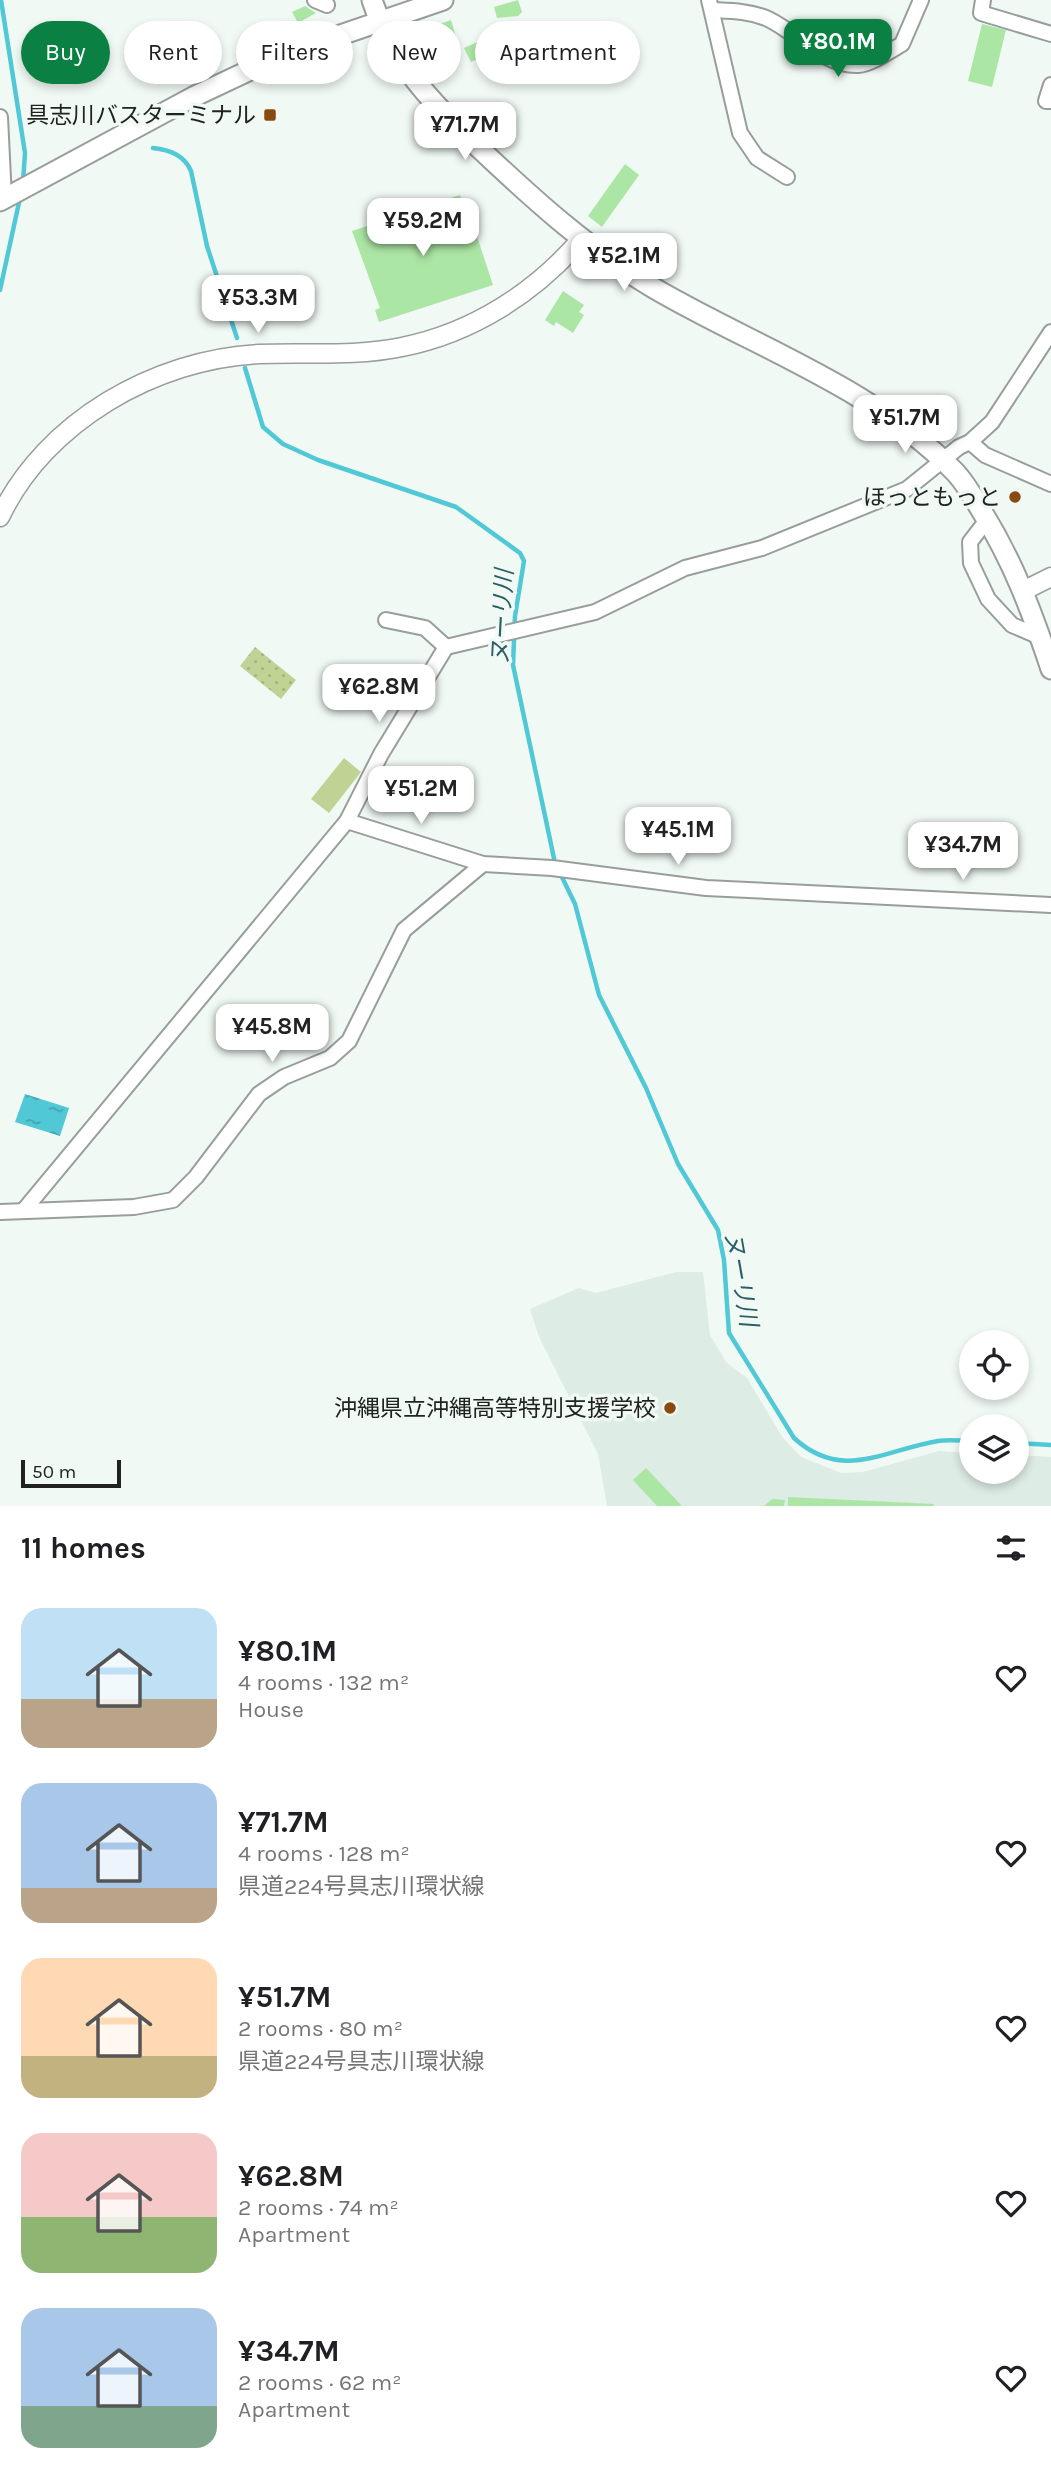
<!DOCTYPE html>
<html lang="en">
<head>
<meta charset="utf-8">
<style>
	:root { --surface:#fff; --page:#f2f2f2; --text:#202124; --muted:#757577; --accent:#0b8043 }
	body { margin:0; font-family:Karla,"Noto Sans JP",sans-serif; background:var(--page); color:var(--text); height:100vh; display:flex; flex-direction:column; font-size:26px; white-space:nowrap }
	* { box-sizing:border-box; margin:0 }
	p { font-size:23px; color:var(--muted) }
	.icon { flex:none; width:38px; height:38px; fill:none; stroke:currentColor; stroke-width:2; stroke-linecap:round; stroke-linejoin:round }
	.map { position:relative; height:1506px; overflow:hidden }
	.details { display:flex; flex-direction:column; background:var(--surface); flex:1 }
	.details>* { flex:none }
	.banner { position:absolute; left:21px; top:21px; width:700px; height:63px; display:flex; gap:14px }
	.fabs { position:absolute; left:959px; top:1330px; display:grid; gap:14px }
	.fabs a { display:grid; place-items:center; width:70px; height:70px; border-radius:50%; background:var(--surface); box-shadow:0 4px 10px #0003; font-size:35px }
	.scale { position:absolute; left:21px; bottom:18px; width:100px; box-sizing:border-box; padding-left:7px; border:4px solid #202322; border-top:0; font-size:19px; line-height:24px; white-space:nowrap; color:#202322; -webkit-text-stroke:5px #f1f9f4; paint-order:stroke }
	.price { position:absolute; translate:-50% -60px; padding:0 16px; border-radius:14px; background:#fff; color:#222; font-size:23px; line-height:46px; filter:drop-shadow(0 2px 4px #0008) }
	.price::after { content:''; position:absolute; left:50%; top:42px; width:21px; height:16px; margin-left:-10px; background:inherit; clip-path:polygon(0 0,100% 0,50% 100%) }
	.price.current { background:var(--accent); color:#fff }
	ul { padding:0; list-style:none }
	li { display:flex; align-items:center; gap:21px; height:175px; padding:0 21px }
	li span { display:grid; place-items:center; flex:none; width:196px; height:140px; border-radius:21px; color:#555 }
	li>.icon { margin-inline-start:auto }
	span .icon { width:84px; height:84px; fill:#fffc; stroke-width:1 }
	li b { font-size:30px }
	h2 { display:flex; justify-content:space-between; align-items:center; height:84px; padding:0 21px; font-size:30px }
	.pill { padding:0 24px; border-radius:32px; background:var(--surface); box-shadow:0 4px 10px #0003; font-size:24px; line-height:63px }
	.pill.current { background:var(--accent); color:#fff }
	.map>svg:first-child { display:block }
	.built { fill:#ddece4 }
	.grass { fill:url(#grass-dots) }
	.garden { fill:#c1d295 }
	.water { fill:url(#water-ripples) }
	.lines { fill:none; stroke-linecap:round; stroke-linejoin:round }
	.stream { stroke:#51c8d6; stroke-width:4.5 }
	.building { fill:#ace6a5 }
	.minor-casing { stroke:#989e9b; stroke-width:18 }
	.tertiary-casing { stroke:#989e9b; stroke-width:21 }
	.secondary-casing { stroke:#989e9b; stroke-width:23 }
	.minor { stroke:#fff; stroke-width:14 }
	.tertiary { stroke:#fff; stroke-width:18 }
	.secondary { stroke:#fff; stroke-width:19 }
	.poi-dot { fill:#894a0f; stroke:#f1f9f4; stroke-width:2.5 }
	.labels { text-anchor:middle; stroke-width:7; stroke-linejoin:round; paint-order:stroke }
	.poi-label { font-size:23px; fill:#202322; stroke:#f1f9f4; text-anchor:end }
	.water-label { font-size:24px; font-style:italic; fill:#2c5f65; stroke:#f1f9f4 }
</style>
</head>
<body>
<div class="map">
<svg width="1051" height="1506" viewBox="0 0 1051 1506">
	<defs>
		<pattern id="grass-dots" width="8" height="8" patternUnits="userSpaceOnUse" patternTransform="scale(1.75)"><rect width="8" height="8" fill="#c1d295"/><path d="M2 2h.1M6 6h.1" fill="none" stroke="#a6b480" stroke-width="1.8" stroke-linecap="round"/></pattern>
		<pattern id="water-ripples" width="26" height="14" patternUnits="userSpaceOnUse" patternTransform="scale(1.75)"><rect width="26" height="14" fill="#51c8d6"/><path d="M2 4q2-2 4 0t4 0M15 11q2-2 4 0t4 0" fill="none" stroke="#43a2ad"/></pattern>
	</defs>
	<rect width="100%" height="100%" fill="#f1f9f4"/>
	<polygon class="built" points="676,1272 703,1272 710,1335 726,1362 747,1378 783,1438 801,1457 841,1473 863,1472 939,1451 971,1453 971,1472 1017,1472 1017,1455 1051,1457 1051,1506 607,1506 598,1454 539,1337 530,1309 579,1288 596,1293"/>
	<polygon class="grass" points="255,647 296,680 281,699 240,666"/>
	<polygon class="garden" points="344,758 361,772 329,813 311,799"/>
	<polygon class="water" points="25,1094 69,1108 60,1136 15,1122"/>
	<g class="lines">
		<g class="stream">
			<polyline points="1,0 25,153 23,182"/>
			<path d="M153,148C170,150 184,155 191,171L207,246L237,338"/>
			<polyline points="0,290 20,198"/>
			<polyline points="245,368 263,427 283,444 318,460 456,507 520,553 524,561 515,616 513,665 555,863"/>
			<path d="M560,873L575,904L599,995L646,1088L678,1164L718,1230L724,1260L729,1333L794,1438C842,1482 884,1450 938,1441C949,1439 961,1441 971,1441"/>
			<polyline points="1017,1443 1051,1445"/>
		</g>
	</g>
	<g class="building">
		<polygon points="518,0 522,12 518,16 497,18 494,7"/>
		<polygon points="305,6 316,13 298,23 292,12"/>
		<polygon points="451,20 457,40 436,47 431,27"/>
		<polygon points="982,24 1006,30 992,87 968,81"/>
		<polygon points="486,38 493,52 471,62 464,48"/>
		<polygon points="625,164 639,175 602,227 588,216"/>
		<polygon points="460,195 462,202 465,200 493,285 379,322 375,310 380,308 352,231"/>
		<polygon points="563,291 584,305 579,312 584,315 573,333 556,322 554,326 545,320"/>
		<polygon points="646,1468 682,1506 657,1506 633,1480"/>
		<polygon points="788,1497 934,1504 933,1506 788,1506"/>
		<polygon points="772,1499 785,1500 784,1506 764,1506"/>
	</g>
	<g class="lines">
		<g class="minor-casing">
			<g id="minor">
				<polyline points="315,0 327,5"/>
				<polyline points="709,0 740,133 757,158 787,177"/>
				<polyline points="983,0 981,13 1051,34"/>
				<path d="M712,10C731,11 748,11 766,18C796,31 822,66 858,65C871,64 890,51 902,44L921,0"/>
				<polyline points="1051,85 1046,101 1051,101"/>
				<polyline points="0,117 4,199"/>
				<polyline points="970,442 985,455 1051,484"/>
				<polyline points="987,520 970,542 971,563 988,599 1012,625 1040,637"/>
				<polyline points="386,620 425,628 446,647"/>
				<polyline points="347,821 483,864 552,868 706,888 1051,905"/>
				<polyline points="24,1210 347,821 381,754 446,647 595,612 685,568 762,548 907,489 959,447 970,442 992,422 1051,332"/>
				<polyline points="0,1212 134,1207 173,1200 196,1177 259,1094 284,1077 330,1058 349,1041 404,930 483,864"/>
			</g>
		</g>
		<g class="tertiary-casing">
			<g id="tertiary">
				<path d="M0,517C45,422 155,359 259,354C307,352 354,357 402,347C472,333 535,293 581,239"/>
				<polyline points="1025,590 1051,577"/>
			</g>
		</g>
		<g class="secondary-casing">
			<g id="secondary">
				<path d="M372,0C393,63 432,103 479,148C533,199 588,249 652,287C752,346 871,386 954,471C965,482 973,497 981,510C1013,561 1032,612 1051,669"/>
				<polyline points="0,201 193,97 282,55 443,0"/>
			</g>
		</g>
		<use href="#minor" class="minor"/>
		<use href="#tertiary" class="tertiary"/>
		<use href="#secondary" class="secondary"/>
	</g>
	<g class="poi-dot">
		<rect x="263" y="108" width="14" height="14" rx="3.5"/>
		<circle cx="1015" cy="497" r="7"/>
		<circle cx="670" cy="1408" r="7"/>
	</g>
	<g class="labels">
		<g class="poi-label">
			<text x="256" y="123">具志川バスターミナル</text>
			<text x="1001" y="505">ほっともっと</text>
			<text x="656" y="1416">沖縄県立沖縄高等特別支援学校</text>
		</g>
		<g class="water-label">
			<text transform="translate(502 617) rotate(-87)" y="8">ヌーリ川</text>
			<text transform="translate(741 1279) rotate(80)" y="8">ヌーリ川</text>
		</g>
	</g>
</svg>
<div class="fabs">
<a><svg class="icon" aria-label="locate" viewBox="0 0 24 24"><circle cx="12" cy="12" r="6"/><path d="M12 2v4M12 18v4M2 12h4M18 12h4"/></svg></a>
<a><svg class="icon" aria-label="layers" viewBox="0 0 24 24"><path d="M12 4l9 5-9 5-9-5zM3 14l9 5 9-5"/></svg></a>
</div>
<div class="scale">50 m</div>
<b class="price current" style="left:838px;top:79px">¥80.1M</b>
<b class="price" style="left:465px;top:162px">¥71.7M</b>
<b class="price" style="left:423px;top:258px">¥59.2M</b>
<b class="price" style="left:624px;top:293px">¥52.1M</b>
<b class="price" style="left:258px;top:335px">¥53.3M</b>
<b class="price" style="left:905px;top:455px">¥51.7M</b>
<b class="price" style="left:379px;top:724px">¥62.8M</b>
<b class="price" style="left:421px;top:826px">¥51.2M</b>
<b class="price" style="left:678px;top:867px">¥45.1M</b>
<b class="price" style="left:963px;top:882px">¥34.7M</b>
<b class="price" style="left:272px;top:1064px">¥45.8M</b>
<div class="banner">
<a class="pill current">Buy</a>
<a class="pill">Rent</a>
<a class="pill">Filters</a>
<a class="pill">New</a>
<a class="pill">Apartment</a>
</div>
</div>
<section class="details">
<h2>11 homes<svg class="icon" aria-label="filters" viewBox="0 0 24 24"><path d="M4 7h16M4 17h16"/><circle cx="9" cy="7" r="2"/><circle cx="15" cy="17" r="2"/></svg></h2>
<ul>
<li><span style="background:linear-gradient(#bfe0f5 65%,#b9a48a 0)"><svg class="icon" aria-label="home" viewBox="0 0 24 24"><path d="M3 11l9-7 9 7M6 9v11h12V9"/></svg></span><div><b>¥80.1M</b><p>4 rooms · 132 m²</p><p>House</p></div><svg class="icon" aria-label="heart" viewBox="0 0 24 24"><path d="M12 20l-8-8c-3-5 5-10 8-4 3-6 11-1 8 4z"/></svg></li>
<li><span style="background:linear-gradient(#a9c7e8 75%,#b9a48a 0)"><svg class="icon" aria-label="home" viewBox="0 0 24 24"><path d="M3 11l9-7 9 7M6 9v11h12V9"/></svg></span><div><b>¥71.7M</b><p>4 rooms · 128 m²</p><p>県道224号具志川環状線</p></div><svg class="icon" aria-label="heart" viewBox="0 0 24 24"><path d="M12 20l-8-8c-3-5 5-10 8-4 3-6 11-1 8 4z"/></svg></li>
<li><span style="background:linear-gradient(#ffd9b3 70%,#c2b280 0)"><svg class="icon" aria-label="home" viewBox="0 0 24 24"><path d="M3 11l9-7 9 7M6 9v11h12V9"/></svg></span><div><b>¥51.7M</b><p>2 rooms · 80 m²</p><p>県道224号具志川環状線</p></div><svg class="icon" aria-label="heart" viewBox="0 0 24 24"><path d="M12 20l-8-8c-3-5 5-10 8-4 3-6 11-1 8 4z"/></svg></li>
<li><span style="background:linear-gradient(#f6c9c9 60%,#8fb573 0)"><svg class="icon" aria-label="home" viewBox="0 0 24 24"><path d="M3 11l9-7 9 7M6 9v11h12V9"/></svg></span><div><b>¥62.8M</b><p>2 rooms · 74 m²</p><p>Apartment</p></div><svg class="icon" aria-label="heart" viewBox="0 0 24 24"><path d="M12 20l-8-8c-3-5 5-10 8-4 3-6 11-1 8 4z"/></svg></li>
<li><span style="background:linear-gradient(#a9c7e8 70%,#7fa58c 0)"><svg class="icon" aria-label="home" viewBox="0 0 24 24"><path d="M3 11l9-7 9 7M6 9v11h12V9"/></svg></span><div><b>¥34.7M</b><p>2 rooms · 62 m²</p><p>Apartment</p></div><svg class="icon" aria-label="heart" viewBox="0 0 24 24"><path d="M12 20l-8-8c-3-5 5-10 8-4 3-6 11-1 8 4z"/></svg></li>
</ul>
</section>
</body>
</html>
